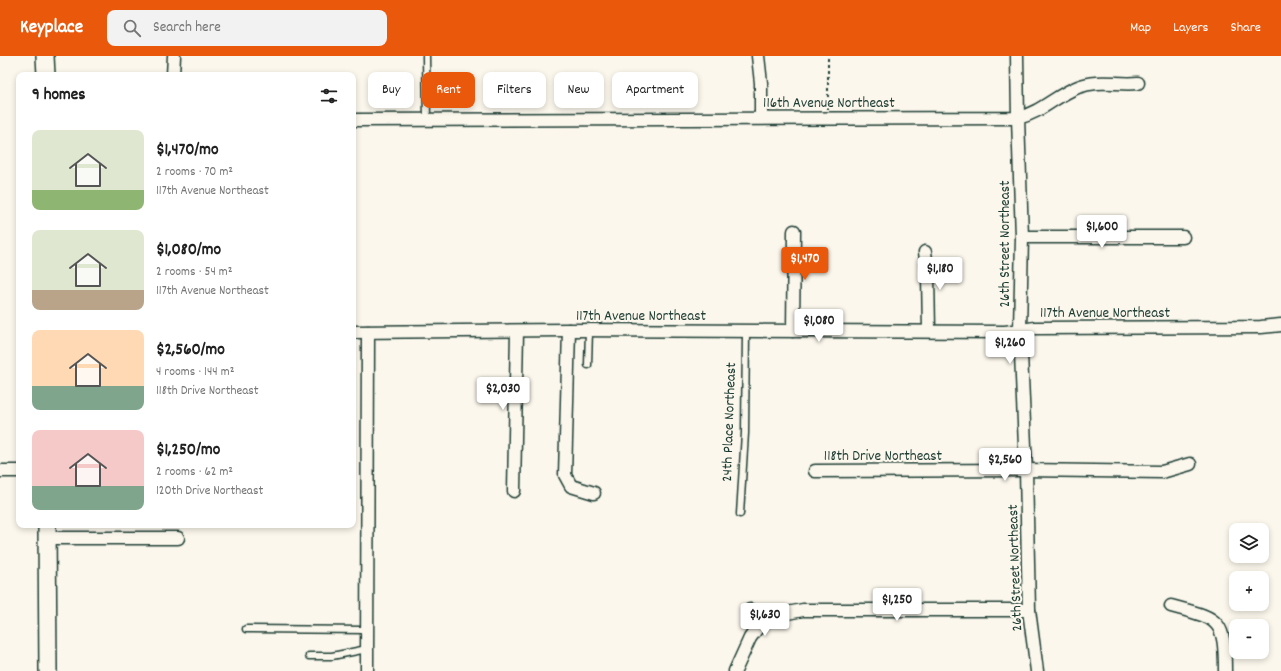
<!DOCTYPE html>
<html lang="en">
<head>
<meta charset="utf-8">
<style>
	:root { --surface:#fff; --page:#f2f2f2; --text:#222; --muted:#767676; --accent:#ea580c }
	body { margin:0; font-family:Dekko,sans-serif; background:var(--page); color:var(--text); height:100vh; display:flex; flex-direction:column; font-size:15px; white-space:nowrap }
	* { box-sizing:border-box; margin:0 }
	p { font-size:13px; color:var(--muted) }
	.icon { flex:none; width:22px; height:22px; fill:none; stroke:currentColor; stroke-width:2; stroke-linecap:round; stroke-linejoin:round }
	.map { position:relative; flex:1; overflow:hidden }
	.details { position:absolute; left:16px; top:16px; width:340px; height:456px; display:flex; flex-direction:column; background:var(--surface); border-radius:8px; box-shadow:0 2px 6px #0003 }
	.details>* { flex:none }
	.banner { position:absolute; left:368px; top:16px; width:380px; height:36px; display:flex; gap:8px }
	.buttons { position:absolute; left:1229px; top:467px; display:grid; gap:8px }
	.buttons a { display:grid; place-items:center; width:40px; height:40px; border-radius:8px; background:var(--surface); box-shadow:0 2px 6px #0003; font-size:20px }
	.price { position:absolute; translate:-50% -34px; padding:0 9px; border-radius:4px; background:#fff; color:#222; font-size:13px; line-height:26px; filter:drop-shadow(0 1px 2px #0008) }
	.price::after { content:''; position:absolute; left:50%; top:24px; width:12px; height:9px; margin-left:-6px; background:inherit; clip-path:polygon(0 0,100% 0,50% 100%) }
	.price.on { background:var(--accent); color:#fff }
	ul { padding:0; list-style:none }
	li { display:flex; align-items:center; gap:12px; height:100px; padding:0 16px }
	li span { display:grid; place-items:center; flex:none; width:112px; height:80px; border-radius:8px; color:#555 }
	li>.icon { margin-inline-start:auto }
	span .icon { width:48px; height:48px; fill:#fffc; stroke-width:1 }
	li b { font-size:17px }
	h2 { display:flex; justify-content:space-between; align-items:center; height:48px; padding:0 16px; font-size:17px }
	.pill { padding:0 14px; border-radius:8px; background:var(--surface); box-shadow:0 2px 6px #0003; font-size:14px; line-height:36px }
	.pill.on { background:var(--accent); color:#fff }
	header { display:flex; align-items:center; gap:24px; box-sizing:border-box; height:56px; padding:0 20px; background:var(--accent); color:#fff }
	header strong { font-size:19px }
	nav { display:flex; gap:22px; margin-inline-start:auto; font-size:14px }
	.search { width:280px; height:36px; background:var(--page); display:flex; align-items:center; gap:10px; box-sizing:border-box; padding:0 14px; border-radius:8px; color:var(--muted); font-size:15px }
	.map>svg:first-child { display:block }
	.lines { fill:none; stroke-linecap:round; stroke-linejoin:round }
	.lane-casing { stroke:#1f3d34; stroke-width:9 }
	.street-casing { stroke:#1f3d34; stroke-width:15 }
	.secondary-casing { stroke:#1f3d34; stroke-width:20 }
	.path { stroke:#1f3d34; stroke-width:2; stroke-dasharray:3 3; stroke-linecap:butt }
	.lane { stroke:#fbf7ec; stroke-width:6 }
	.street { stroke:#fbf7ec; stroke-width:12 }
	.secondary { stroke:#fbf7ec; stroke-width:17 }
	.labels { text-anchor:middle; stroke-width:4; stroke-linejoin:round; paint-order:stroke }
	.street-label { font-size:15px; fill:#1f3d34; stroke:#fbf7ec }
</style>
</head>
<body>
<header>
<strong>Keyplace</strong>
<div class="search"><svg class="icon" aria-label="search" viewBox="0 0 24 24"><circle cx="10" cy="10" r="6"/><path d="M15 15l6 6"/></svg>Search here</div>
<nav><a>Map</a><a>Layers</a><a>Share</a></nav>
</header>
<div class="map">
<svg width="1281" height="615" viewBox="0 0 1281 615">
	<rect width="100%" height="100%" fill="#fbf7ec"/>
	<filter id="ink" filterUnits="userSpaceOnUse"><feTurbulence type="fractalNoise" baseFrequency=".025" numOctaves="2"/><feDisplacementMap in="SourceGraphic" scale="8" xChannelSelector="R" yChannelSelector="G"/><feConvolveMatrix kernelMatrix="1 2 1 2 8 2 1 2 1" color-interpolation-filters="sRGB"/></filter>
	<g filter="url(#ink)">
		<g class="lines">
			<g class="lane-casing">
				<g id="lane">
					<polyline points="426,0 427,64"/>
					<polyline points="588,309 589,274"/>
					<polyline points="740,458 745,377 746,276"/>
					<polyline points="246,573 367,574"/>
					<polyline points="309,600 332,600 367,593"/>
				</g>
			</g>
			<g class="street-casing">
				<g id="street">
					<polyline points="758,0 761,27 761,61"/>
					<polyline points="1017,0 1018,62 1022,181 1020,274 1026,414 1029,554 1037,615"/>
					<polyline points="173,19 174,0"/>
					<path d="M353,64L1018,62C1042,56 1055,40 1078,31C1098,23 1117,29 1138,27"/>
					<polyline points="1022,181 1183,181"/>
					<polyline points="925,196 928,219 929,274"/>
					<polyline points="569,274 565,419 571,430 594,437"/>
					<polyline points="793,275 794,175"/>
					<polyline points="353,276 569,274 1005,276 1035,272 1261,271 1281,269"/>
					<polyline points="0,415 19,415"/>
					<polyline points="815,415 1026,414 1162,416 1190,408"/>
					<polyline points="514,435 517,275"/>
					<polyline points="47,482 178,482"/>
					<path d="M1171,550C1219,563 1225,562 1225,615"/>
					<polyline points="761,567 782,558 803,554 1029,554"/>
					<polyline points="367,615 368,276"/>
					<polyline points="735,615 750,582 761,567 750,554"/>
				</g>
			</g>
			<g class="secondary-casing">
				<g id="secondary">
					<polyline points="45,0 46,19"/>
					<polyline points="47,469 48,615"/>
				</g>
			</g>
			<polyline class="path" points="828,53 828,0"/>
			<use href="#lane" class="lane"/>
			<use href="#street" class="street"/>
			<use href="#secondary" class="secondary"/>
		</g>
	</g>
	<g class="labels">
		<g class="street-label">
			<text x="829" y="51">116th Avenue Northeast</text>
			<text transform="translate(1004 188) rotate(-90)" y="5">26th Street Northeast</text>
			<text x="1105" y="261">117th Avenue Northeast</text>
			<text x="641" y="264">117th Avenue Northeast</text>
			<text transform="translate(728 366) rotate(-88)" y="5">24th Place Northeast</text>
			<text x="883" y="404">118th Drive Northeast</text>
			<text transform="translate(1014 512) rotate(-92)" y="5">26th Street Northeast</text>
		</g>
	</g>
</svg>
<div class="buttons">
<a><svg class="icon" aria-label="layers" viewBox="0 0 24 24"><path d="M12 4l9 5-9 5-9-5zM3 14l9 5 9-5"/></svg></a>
<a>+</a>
<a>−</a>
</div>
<b class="price" style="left:1102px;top:193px">$1,600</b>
<b class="price on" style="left:805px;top:225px">$1,470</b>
<b class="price" style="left:940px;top:235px">$1,180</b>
<b class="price" style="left:819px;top:287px">$1,080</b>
<b class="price" style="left:1010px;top:309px">$1,260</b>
<b class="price" style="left:503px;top:355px">$2,030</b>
<b class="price" style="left:1005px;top:426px">$2,560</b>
<b class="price" style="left:897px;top:566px">$1,250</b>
<b class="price" style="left:765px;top:581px">$1,630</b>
<div class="banner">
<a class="pill">Buy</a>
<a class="pill on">Rent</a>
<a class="pill">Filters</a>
<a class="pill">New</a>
<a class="pill">Apartment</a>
</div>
<section class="details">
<h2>9 homes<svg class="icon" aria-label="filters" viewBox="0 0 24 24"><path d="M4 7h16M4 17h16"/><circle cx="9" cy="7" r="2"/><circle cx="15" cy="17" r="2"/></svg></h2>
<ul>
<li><span style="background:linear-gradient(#dfe7d0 75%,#8fb573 0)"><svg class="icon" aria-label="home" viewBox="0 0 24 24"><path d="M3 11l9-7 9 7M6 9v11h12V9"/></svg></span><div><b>$1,470/mo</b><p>2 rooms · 70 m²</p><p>117th Avenue Northeast</p></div></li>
<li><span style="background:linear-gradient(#dfe7d0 75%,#b9a48a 0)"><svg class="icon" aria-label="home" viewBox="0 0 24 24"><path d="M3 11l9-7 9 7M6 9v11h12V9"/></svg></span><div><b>$1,080/mo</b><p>2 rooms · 54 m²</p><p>117th Avenue Northeast</p></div></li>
<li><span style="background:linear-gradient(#ffd9b3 70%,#7fa58c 0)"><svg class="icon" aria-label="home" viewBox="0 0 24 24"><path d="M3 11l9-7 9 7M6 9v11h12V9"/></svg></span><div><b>$2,560/mo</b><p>4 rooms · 144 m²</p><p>118th Drive Northeast</p></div></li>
<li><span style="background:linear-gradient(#f6c9c9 70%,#7fa58c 0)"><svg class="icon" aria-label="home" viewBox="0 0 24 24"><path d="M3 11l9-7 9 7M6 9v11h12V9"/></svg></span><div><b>$1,250/mo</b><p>2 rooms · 62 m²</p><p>120th Drive Northeast</p></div></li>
</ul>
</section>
</div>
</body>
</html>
